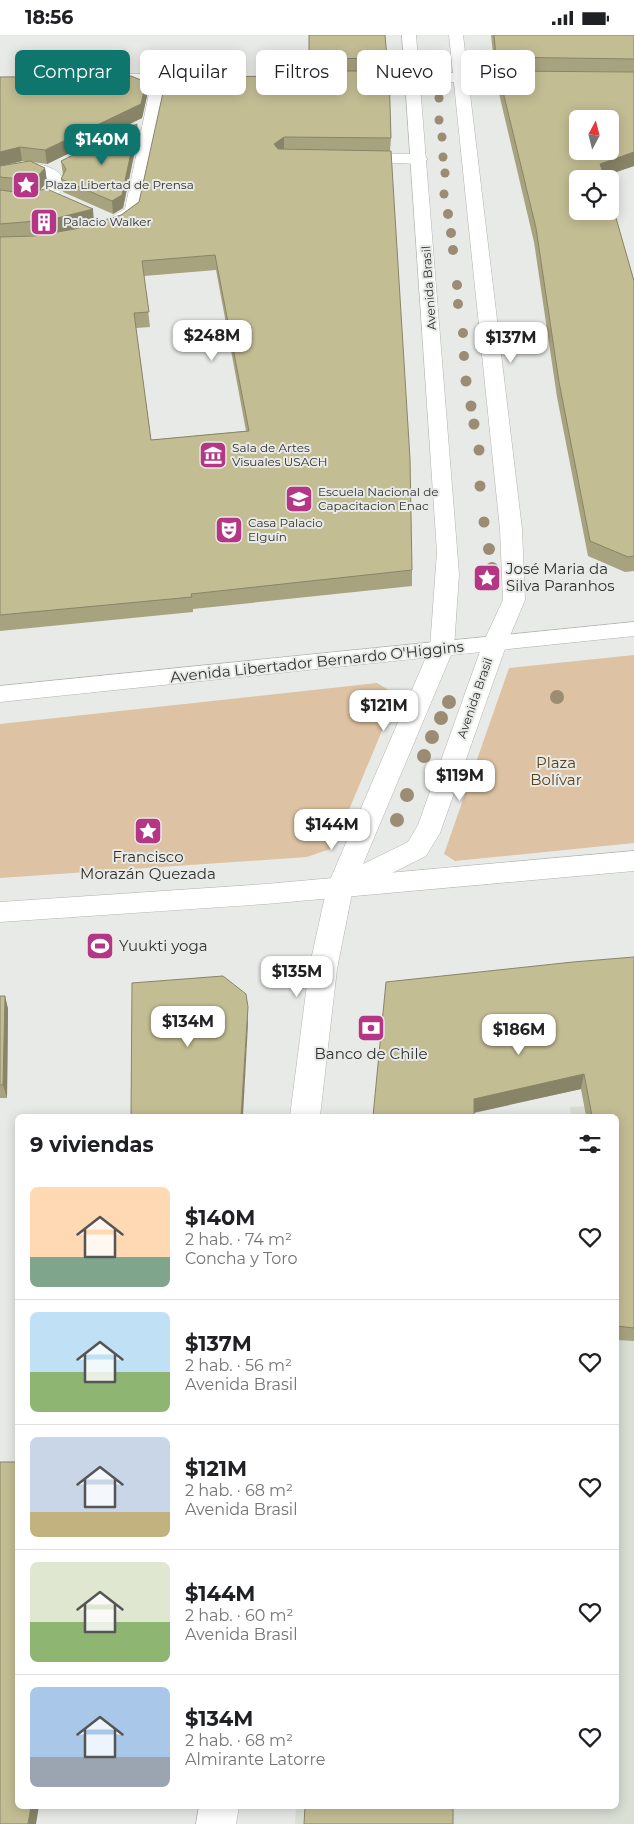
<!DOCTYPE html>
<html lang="es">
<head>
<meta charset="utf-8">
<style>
	:root { --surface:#fff; --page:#f6f6f6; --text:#202124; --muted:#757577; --line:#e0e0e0; --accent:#0f766e }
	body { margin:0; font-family:Montserrat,sans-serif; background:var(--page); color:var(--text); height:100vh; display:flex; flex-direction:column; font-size:19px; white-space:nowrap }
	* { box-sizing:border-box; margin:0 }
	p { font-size:16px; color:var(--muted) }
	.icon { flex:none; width:28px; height:28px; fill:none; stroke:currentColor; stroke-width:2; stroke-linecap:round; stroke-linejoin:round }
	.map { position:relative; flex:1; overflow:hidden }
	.sheet { position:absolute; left:15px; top:1079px; width:604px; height:695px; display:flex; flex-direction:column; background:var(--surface); border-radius:8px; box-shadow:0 2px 12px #0003 }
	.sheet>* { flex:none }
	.banner { position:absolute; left:15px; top:15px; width:605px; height:45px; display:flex; gap:10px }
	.needle { width:32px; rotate:7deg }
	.buttons { position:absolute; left:569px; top:75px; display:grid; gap:10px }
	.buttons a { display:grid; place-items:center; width:50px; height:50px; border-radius:8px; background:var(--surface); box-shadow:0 2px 12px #0003; font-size:25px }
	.price { position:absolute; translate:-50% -42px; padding:0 11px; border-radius:10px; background:#fff; color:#222; font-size:16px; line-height:32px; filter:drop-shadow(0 1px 2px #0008) }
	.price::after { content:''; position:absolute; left:50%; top:30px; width:15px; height:11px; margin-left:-8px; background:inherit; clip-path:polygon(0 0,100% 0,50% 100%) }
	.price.on { background:var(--accent); color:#fff }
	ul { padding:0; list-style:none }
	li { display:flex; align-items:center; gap:15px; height:125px; padding:0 15px }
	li+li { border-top:1px solid var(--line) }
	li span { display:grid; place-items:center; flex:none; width:140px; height:100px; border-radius:8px; color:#555 }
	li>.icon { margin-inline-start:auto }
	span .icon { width:60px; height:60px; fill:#fffc; stroke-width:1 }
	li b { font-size:21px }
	h2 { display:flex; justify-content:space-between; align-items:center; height:60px; padding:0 15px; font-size:21px }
	.chip { padding:0 18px; border-radius:8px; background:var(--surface); box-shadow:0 2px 12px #0003; font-size:18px; line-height:45px }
	.chip.on { background:var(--accent); color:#fff }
	.status { display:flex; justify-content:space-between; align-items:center; height:35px; padding:0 25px; background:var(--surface); direction:ltr }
	.status svg { height:14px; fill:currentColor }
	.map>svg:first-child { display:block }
	.built { fill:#d9dfd5 }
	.green { fill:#ddc3a3 }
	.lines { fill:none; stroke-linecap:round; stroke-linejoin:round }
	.street-casing { stroke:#b2b4b0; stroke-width:1 }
	.secondary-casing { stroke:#b2b4b0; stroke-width:1 }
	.primary-casing { stroke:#b2b4b0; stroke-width:1 }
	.street { fill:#fff; fill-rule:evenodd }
	.secondary { fill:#fff; fill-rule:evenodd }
	.primary { fill:#fff; fill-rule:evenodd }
	.tree { fill:#9c8c74 }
	.wall { fill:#a8a37f; fill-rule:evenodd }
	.shaded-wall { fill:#888468 }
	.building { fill:#c3bd94; stroke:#888468; fill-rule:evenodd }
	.labels { text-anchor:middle; stroke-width:4; stroke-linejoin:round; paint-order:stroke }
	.far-poi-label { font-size:12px; fill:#313230; stroke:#e8eae7; text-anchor:start }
	.far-street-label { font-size:12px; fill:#313230; stroke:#e8eae7 }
	.poi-label { font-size:15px; fill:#313230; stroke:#e8eae7; text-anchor:start }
	.street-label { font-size:15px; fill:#313230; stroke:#e8eae7 }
	.park-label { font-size:15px; fill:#5d4016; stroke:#e8eae7 }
</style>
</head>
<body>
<div class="status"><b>18:56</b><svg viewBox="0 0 49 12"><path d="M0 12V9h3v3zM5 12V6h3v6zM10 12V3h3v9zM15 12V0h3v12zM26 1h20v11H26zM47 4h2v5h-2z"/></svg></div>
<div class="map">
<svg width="634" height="1789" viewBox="0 0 634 1789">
	<rect width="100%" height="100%" fill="#e8eae7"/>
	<polygon class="built" points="634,931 634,1789 295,1789 296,1771 616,1771 616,1081 571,1081 570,1072 602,1070"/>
	<g class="green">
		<polygon points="634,620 634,808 455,826 444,819 509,633"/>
		<polygon points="377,648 397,660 333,813 307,822 0,843 0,689"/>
	</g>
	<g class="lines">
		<g class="street-casing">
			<g id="street">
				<polygon points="351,38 536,38 544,43 536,48 346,46 343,43"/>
				<path d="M101,39H203L211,44L203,49H167L142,176C134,186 113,199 101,196L98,192L101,188L125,174L151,49L96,47L93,44Z"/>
				<polygon points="354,118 420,119 428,124 420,129 348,126 346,123"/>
				<path d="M31,128C46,130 57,133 66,146C58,173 23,173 0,167V157L34,159L48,152L49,147C36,132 16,140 0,144V133Z"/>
			</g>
		</g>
		<g class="secondary-casing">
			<g id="secondary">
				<polygon points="402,0 416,0 459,539 454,613 363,829 408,807 418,790 483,608 503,565 500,494 449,0 463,0 522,494 525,565 507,608 440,798 426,821 352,858 337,934 320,1081 290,1081 309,934 327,852 430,613 437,517"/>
				<polygon points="199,1771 239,1771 236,1789 196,1789"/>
			</g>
		</g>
		<g class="primary-casing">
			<g id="primary">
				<polygon points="634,587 634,601 0,667 0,651"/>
				<polygon points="634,816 634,836 266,869 0,887 0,867 266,849"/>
			</g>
		</g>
		<use href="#street" class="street"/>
		<use href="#secondary" class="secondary"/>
		<use href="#primary" class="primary"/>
	</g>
	<g class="tree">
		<circle cx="431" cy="22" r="4.5"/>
		<circle cx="439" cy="63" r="4.5"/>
		<circle cx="439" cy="85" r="4.5"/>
		<circle cx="442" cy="102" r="4.5"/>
		<circle cx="443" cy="122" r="4.5"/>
		<circle cx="445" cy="138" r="4.5"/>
		<circle cx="444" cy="159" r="4.5"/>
		<circle cx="448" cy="179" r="5"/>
		<circle cx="451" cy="198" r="5"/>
		<circle cx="453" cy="215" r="5"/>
		<circle cx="457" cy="250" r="5"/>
		<circle cx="458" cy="269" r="5"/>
		<circle cx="463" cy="298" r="5"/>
		<circle cx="464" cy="321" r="5"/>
		<circle cx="466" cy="346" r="5.5"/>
		<circle cx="471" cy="371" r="5.5"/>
		<circle cx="474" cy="389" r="5.5"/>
		<circle cx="479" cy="415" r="5.5"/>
		<circle cx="480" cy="451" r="5.5"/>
		<circle cx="484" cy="487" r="5.5"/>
		<circle cx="489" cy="514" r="6"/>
		<circle cx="492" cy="533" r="6"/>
		<circle cx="557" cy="662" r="7"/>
		<circle cx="449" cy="667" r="7"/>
		<circle cx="441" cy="683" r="7"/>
		<circle cx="432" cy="702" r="7"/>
		<circle cx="424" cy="721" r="7"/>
		<circle cx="407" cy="760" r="7"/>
		<circle cx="397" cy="785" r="7"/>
	</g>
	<g class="wall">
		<path d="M309,0L387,23V35L391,103L390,116L412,535V551L193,574V577L0,596V42L146,47L147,61L142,83L47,129L32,127L45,133L47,147L40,155L94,188L60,197L75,194L121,180L309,41ZM22,126L27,127L6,130ZM42,200L34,201L17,202L28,201ZM216,235L246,396L151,405L136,293L150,292L144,241Z"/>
		<polygon points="491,0 634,0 634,37 495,36"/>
		<polygon points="498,36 634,37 634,131 604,141 634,246 634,536 625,537 588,521 557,362 534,207 497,50"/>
		<polygon points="138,101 123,173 113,179 63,157 61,144 63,140 61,126"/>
		<polygon points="634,922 634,1306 616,1305 616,1081 586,1081 581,1054 474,1078 373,1081"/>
		<polygon points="0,961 5,961 8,974 7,1063 0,1063"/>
	</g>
	<g class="shaded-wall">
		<polygon points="146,47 147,61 142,83 47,129 45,115"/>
		<polygon points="137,89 138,101 123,173 113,179 112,166"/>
		<polygon points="284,102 284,116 274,123 274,109"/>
		<polygon points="20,112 22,126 0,131 0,117"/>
		<polygon points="634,117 634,131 599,143 600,129"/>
		<polygon points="45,133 47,147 40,155 35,157 33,143"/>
		<polygon points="93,174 94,188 50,200 49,185"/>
		<polygon points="5,961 8,974 7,1063 3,1050"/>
		<polygon points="248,972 248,989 243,1081 241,1081"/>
		<polygon points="584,1039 581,1054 472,1078 474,1064"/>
		<polygon points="31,1771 39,1771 36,1789 28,1789"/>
	</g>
	<g class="building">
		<polygon points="309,0 385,0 387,23 309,24"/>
		<polygon points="494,0 634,0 634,24 496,22"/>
		<path d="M309,36H389L391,103L284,102L274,109L278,114L391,116L410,424L412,535L191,559L192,562L0,580V202L34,201L75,194L121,180L139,167L166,44L171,42L309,41ZM215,220L249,396L151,405L134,278L149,277L142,226Z"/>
		<path d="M498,36L634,37V117L600,129L605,144H578V176H610V162L634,246V521L628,522L590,506L559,347L536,193ZM578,84H610V116H578Z"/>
		<polygon points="131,41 146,47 141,69 45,115 20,112 0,117 0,42"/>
		<polygon points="137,89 122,160 112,166 61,144 66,134 61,126"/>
		<polygon points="30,126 45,133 38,141 33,143 19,144 0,142 0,131"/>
		<polygon points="47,154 93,174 49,185 0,189 0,155 23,158"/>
		<polygon points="634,922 634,1293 616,1291 616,1081 592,1081 584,1039 474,1064 474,1081 373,1081 386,947 573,927"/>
		<polygon points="223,941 246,959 248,972 241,1081 131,1081 132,948"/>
		<polygon points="0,961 5,961 3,1050 0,1050"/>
		<polygon points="0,1427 18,1427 18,1771 31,1771 28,1789 0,1789"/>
		<polygon points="305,1771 453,1771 453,1789 304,1789"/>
	</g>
	<defs>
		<g id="sight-square" transform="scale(1.4375)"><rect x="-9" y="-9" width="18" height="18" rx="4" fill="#b53684" stroke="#e8eae7"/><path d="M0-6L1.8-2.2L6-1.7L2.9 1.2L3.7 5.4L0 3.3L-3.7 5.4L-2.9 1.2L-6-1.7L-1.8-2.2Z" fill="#fff"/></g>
		<g id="building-square" transform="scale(1.4375)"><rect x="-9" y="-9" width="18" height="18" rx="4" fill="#b53684" stroke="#e8eae7"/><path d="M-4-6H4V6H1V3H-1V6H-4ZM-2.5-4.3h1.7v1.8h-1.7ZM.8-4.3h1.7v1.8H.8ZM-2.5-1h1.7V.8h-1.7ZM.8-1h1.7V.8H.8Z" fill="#fff"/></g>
		<g id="museum-square" transform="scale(1.4375)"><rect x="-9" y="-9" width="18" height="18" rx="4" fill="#b53684" stroke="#e8eae7"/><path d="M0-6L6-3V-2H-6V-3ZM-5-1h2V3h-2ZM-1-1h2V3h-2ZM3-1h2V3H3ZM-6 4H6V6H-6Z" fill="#fff"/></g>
		<g id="university-square" transform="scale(1.4375)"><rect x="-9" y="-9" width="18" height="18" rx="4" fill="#b53684" stroke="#e8eae7"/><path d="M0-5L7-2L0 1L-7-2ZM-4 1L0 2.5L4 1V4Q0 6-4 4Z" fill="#fff"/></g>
		<g id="theatre-square" transform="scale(1.4375)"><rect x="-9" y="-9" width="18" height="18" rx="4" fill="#b53684" stroke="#e8eae7"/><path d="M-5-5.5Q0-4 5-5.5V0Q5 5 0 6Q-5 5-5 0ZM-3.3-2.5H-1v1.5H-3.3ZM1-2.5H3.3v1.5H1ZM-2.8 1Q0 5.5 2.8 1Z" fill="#fff"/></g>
		<g id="stadium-square" transform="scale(1.4375)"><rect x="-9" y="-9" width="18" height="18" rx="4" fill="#b53684" stroke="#e8eae7"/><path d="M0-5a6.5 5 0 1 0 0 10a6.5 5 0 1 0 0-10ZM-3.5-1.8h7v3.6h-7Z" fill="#fff"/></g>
		<g id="bank-square" transform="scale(1.4375)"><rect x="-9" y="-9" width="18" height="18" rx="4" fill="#b53684" stroke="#e8eae7"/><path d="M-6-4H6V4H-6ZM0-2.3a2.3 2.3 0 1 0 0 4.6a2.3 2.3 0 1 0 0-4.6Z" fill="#fff"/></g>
	</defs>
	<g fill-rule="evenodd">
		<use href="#sight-square" x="26" y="150"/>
		<use href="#building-square" x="44" y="187"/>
		<use href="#museum-square" x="213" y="420"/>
		<use href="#university-square" x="299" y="464"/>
		<use href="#theatre-square" x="229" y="495"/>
		<use href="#sight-square" x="487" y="543"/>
		<use href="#sight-square" x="148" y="796"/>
		<use href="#stadium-square" x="100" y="911"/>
		<use href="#bank-square" x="371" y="993"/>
	</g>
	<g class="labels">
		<g class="far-poi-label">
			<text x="45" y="154">Plaza Libertad de Prensa</text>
			<text x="63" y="191">Palacio Walker</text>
			<text x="232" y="417">Sala de Artes<tspan x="232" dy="14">Visuales USACH</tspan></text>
			<text x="318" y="461">Escuela Nacional de<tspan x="318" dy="14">Capacitacion Enac</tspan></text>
			<text x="248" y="492">Casa Palacio<tspan x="248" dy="14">Elguín</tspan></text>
		</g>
		<g class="far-street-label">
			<text transform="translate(429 253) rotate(-94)" y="4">Avenida Brasil</text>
			<text transform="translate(475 663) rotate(-71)" y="4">Avenida Brasil</text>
		</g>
		<g class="poi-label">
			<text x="506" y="539">José Maria da<tspan x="506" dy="17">Silva Paranhos</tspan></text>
			<text x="148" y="827" text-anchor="middle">Francisco<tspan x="148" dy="17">Morazán Quezada</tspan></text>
			<text x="119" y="916">Yuukti yoga</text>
			<text x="371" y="1024" text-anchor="middle">Banco de Chile</text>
		</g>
		<g class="street-label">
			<text transform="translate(317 627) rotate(-6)" y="5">Avenida Libertador Bernardo O'Higgins</text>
		</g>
		<g class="park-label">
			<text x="556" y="733">Plaza<tspan x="556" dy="17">Bolívar</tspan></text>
		</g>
	</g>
</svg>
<div class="buttons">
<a><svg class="needle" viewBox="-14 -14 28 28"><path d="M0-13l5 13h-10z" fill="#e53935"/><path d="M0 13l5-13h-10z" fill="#757577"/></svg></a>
<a><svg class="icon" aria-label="locate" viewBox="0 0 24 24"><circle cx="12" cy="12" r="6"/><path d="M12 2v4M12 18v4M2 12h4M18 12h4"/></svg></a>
</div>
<b class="price on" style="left:102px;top:131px">$140M</b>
<b class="price" style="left:212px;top:327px">$248M</b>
<b class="price" style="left:511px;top:329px">$137M</b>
<b class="price" style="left:384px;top:697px">$121M</b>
<b class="price" style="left:460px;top:767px">$119M</b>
<b class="price" style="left:332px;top:816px">$144M</b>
<b class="price" style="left:297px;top:963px">$135M</b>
<b class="price" style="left:188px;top:1013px">$134M</b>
<b class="price" style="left:519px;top:1021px">$186M</b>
<div class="banner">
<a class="chip on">Comprar</a>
<a class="chip">Alquilar</a>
<a class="chip">Filtros</a>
<a class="chip">Nuevo</a>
<a class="chip">Piso</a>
</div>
<section class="sheet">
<h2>9 viviendas<svg class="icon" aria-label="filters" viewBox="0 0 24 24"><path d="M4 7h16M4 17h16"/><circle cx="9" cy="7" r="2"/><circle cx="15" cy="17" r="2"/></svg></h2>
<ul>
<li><span style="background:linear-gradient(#ffd9b3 70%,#7fa58c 0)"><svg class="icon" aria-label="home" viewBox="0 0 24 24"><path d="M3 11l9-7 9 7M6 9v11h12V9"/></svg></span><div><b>$140M</b><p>2 hab. · 74 m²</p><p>Concha y Toro</p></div><svg class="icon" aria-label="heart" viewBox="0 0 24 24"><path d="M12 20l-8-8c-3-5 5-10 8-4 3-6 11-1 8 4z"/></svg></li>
<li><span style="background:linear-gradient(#bfe0f5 60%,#8fb573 0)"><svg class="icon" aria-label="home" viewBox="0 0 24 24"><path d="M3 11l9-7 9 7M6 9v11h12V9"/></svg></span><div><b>$137M</b><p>2 hab. · 56 m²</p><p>Avenida Brasil</p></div><svg class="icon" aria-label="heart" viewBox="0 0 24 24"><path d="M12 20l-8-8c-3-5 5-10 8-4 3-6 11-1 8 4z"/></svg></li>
<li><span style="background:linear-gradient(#c9d6e8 75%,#c2b280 0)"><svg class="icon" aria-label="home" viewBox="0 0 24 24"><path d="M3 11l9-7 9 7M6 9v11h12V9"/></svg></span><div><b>$121M</b><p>2 hab. · 68 m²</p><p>Avenida Brasil</p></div><svg class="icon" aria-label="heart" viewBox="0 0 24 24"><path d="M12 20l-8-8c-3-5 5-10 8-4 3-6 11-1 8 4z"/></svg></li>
<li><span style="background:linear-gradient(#dfe7d0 60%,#8fb573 0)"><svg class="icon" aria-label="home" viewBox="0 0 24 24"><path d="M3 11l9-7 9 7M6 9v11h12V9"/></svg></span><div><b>$144M</b><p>2 hab. · 60 m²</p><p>Avenida Brasil</p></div><svg class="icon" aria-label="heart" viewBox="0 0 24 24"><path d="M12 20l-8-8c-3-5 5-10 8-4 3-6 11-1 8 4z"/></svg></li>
<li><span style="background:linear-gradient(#a9c7e8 70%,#9aa5b1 0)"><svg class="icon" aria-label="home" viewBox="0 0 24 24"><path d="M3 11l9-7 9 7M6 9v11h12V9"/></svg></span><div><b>$134M</b><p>2 hab. · 68 m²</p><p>Almirante Latorre</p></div><svg class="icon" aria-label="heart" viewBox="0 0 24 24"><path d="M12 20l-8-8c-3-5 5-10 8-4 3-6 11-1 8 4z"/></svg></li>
</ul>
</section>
</div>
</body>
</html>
